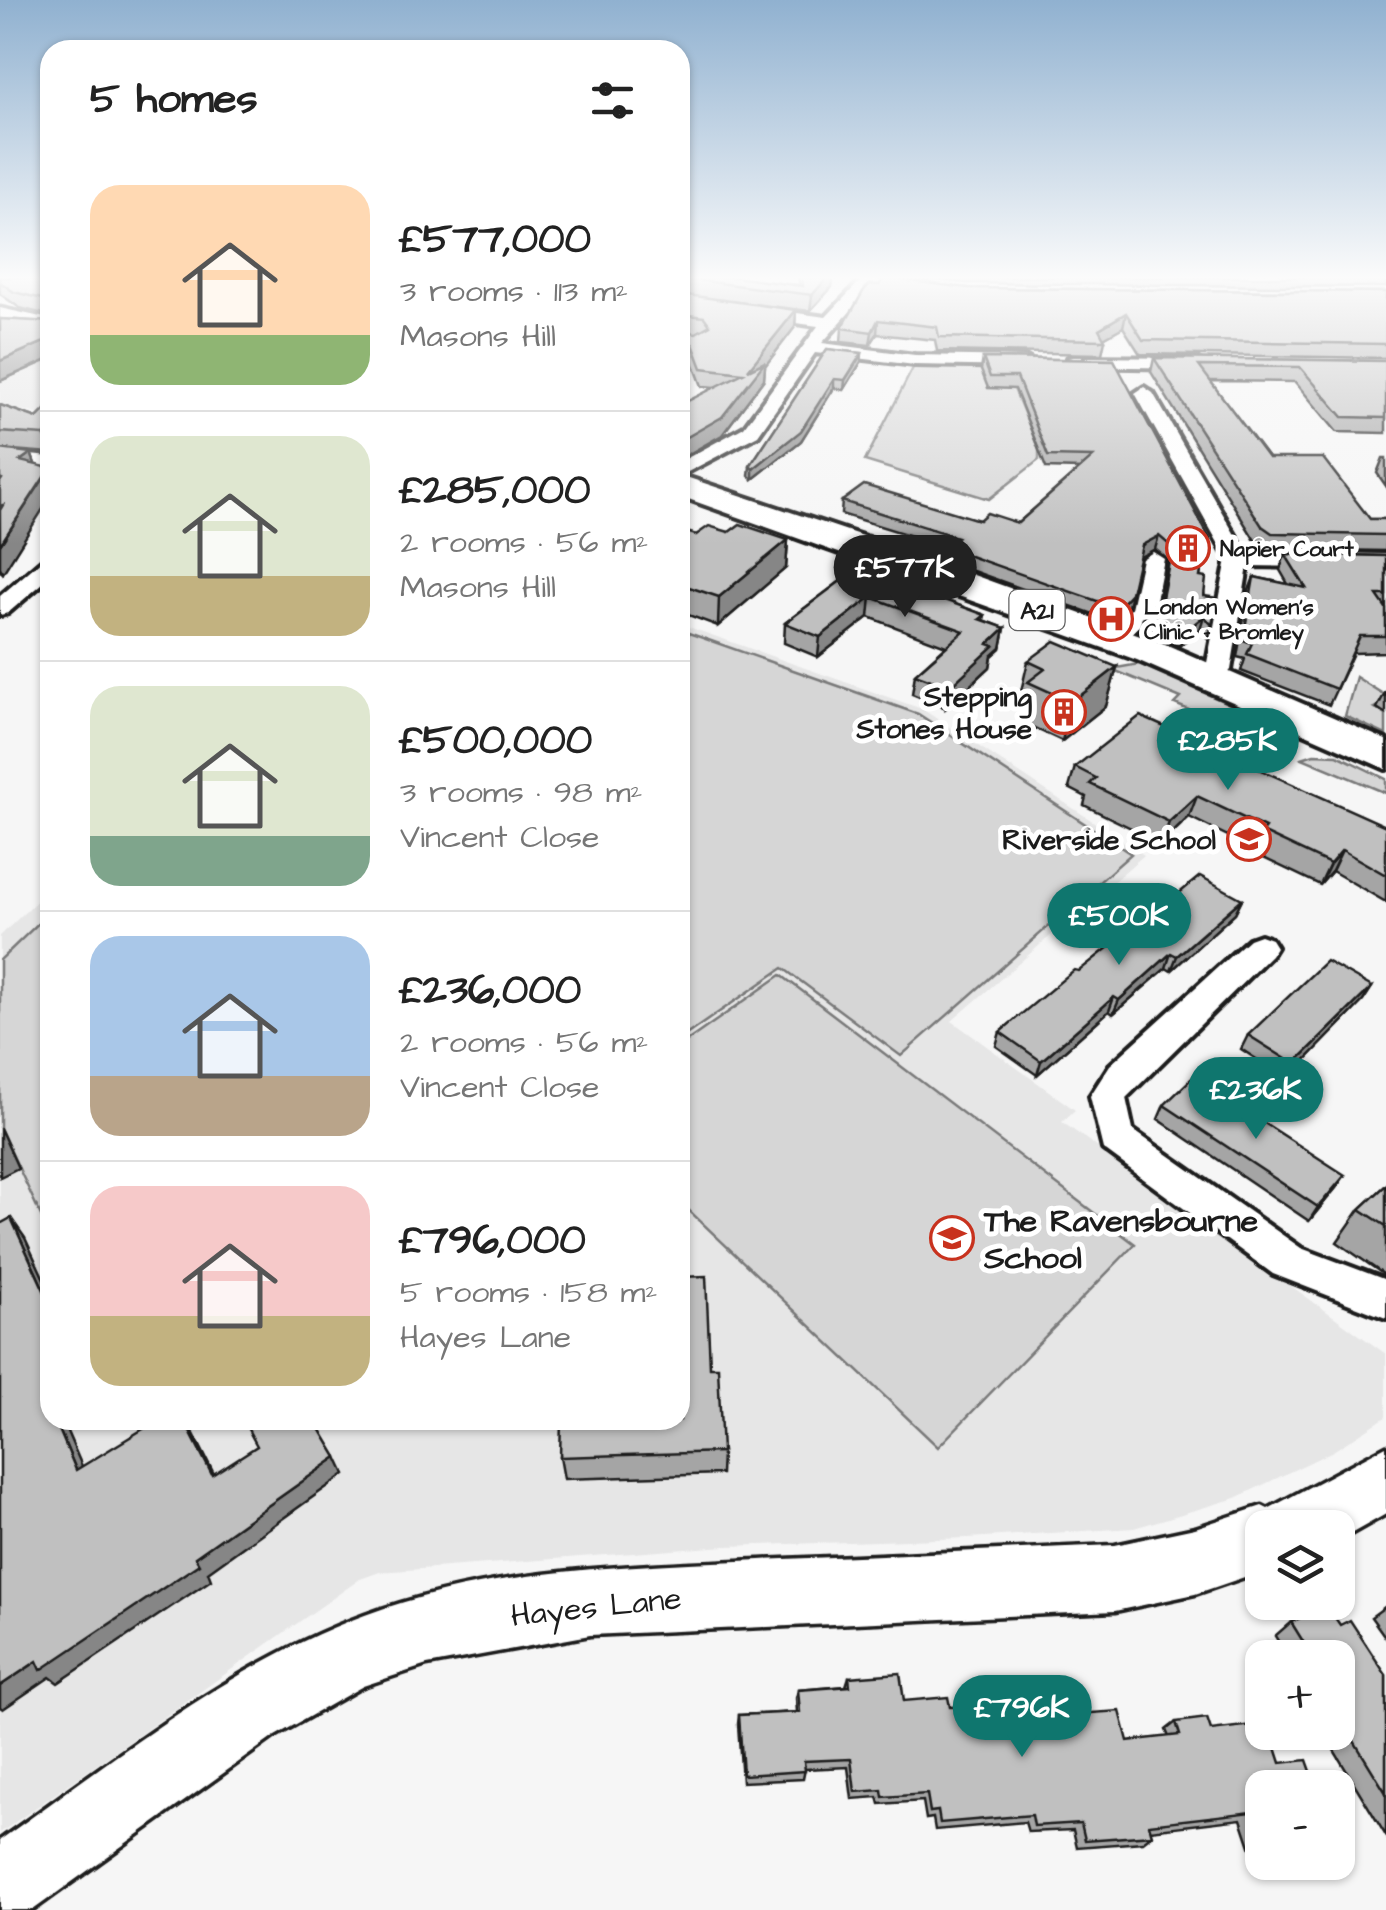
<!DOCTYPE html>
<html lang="en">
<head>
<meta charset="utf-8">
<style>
	:root { --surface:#fff; --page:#f2f2f2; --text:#222; --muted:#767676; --line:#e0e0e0; --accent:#0f766e }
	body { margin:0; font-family:"Architects Daughter",sans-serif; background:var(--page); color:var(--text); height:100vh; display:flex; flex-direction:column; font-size:38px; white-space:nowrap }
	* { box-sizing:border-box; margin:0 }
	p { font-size:32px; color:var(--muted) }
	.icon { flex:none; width:55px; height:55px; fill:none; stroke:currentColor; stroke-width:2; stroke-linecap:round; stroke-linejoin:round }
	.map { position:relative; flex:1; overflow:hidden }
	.drawer { position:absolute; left:40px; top:40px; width:650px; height:1390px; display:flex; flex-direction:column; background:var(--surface); border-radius:30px; box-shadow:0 2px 8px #0004 }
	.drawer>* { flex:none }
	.controls { position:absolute; left:1245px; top:1510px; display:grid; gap:20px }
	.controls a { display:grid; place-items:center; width:110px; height:110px; border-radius:20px; background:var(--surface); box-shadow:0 2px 8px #0004; font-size:50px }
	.price { position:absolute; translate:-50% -85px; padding:0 22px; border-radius:35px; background:var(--accent); color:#fff; font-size:32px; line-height:65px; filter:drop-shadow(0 2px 5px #0008) }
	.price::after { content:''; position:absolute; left:50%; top:60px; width:30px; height:22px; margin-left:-15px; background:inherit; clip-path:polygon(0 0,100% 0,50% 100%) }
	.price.active { background:#222; color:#fff }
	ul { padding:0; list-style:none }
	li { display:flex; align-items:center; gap:30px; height:250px; padding:0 50px }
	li+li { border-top:2px solid var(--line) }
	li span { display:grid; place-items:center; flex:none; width:280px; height:200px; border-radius:30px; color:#555 }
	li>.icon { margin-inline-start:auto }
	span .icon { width:120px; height:120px; fill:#fffc; stroke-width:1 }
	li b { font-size:42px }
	h2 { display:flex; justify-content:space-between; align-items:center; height:120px; padding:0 50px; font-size:42px }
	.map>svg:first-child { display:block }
	.built { fill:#e6e6e6 }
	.green { fill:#d6d6d6; stroke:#797979; stroke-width:2.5 }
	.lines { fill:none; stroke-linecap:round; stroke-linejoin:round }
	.minor-casing { stroke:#1c1c1c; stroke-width:8 }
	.secondary-casing { stroke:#1c1c1c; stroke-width:7 }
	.primary-casing { stroke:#1c1c1c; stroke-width:8 }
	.minor { fill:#fff; fill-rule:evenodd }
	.secondary { fill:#fff; fill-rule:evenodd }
	.primary { fill:#fff; fill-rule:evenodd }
	.wall { fill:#a5a5a5; stroke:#1c1c1c; stroke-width:2.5 }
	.shaded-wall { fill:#868686; stroke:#1c1c1c; stroke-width:2.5 }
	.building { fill:#c0c0c0; stroke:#1c1c1c; stroke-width:2.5 }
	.labels { text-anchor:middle; stroke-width:10; stroke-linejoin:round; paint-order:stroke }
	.far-poi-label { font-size:22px; font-weight:bold; fill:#1c1c1c; stroke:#fff; text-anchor:start }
	.shield { fill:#fff; stroke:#606060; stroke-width:2.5 }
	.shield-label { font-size:25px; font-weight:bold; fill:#1c1c1c }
	.poi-label { font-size:28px; font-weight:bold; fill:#1c1c1c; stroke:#fff; text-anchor:end }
	.near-poi-label { font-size:32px; font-weight:bold; fill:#1c1c1c; stroke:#fff; text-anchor:start }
	.near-street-label { font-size:32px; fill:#1c1c1c; stroke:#fff }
</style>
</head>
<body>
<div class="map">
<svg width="1386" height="1910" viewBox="0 0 1386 1910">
	<rect width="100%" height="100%" fill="#f6f6f6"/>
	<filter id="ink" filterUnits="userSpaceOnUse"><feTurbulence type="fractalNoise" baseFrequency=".01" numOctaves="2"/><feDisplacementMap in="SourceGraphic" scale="20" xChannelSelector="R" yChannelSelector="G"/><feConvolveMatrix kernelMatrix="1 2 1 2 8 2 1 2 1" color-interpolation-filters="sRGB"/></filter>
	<g filter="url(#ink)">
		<g class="built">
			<polygon points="0,327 50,335 50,417 0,405"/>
			<polygon points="680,624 922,709 1144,855 952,1021 1075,1110 1062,1122 1386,1354 1386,1417 1333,1451 1236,1498 1134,1528 968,1538 726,1546 380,1572 360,1579 0,1833 0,936 50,888 50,1420 680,1420"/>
		</g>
		<g class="green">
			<polygon points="914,366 1005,367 1039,450 1039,460 989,499 865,461"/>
			<polygon points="680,630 918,714 1131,854 901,1056 783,968 680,1039"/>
			<polygon points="1139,664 1273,723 1255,739 1175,704 1181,698 1111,669"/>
			<polygon points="1356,677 1386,696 1386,703 1375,708 1386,715 1386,735 1345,716"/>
			<polygon points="1314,754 1337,755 1386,779 1386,793 1302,758"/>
			<polygon points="50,912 50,1235 0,1128 0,960"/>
			<polygon points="781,975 1135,1244 938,1447 680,1202 680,1046"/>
		</g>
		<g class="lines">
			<g class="minor-casing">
				<g id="minor">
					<polygon points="864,277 925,282 933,287 925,292 873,286 822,343 915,355 1025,357 1034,362 1025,367 915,365 815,353 758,435 680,476 680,462 744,427 818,326 680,307 680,297 826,317"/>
					<polygon points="1074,357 1195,358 1204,363 1195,368 1068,366 1068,358"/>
					<polygon points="1144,387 1153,393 1245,552 1386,554 1386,568 1248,566 1231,670 1220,682 1211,685 1198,677 1206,668 1227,559 1135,393"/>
					<polygon points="0,452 50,457 50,469 0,464"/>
					<polygon points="1153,552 1164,559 1154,610 1122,644 1104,644 1101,639 1131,608 1142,559"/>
					<polygon points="50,558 50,577 8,613 0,615 0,596 42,560"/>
					<polygon points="1260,935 1271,939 1276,947 1271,955 1126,1098 1133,1130 1301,1248 1386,1280 1386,1318 1273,1274 1103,1149 1090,1096 1110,1065 1249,939"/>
				</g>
			</g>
			<g class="secondary-casing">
				<g id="secondary">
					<polygon points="0,308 50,319 50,333 0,322"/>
					<path d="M1386,1446V1514L1338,1541V1528H1262V1571L1195,1594L1115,1611L590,1635L427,1665L363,1686L275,1736L33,1910H0V1840C116,1758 231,1664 365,1615C492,1568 627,1566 760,1560C878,1555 997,1550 1115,1545L1195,1528L1262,1506L1268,1509Z"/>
				</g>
			</g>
			<g class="primary-casing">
				<polygon id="primary" points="680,475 907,551 1165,644 1386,740 1386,769 1137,660 680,496"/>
			</g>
			<use href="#minor" class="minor"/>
			<use href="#secondary" class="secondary"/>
			<use href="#primary" class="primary"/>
		</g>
		<g class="wall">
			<polygon points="0,277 50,277 50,359 0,381 0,319 49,322 48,315 20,308 0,294"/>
			<polygon points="680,277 800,285 798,277 833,277 832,287 810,311 688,296 796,310 795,327 765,366 764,379 722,435 715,387 702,386 693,362 680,365"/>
			<polygon points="902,277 1386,277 1386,287 967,283"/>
			<polygon points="879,285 969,288 1386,292 1386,358 1140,354 1123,327 1103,338 1105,340 1102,354 937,351 935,340 877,334 870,345 841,342 842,328"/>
			<polygon points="827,349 862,353 861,362 844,390 834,388 801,441 753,479 749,476 750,466"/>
			<polygon points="983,358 1114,360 1206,551 1203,555 1200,577 1212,625 1208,639 1200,629 1179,646 1140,631 1143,618 1160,599 1168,560 1155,549 1139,558 1128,606 1113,621 942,560 945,546 841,514 842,501 979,520 1018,523 1079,469 1046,468 1015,389 988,388 981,370"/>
			<polygon points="1154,358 1386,361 1386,433 1337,432 1295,382 1210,381 1268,458 1370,519 1386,519 1386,551 1267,549 1256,542 1151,372"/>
			<polygon points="0,405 37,418 50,405 50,453 0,449 31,453 35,464 3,573 0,571"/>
			<polygon points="1383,458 1386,458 1386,486 1377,473"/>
			<polygon points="680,530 696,535 729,532 788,540 786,568 718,626 680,612"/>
			<polygon points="1285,554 1386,556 1386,652 1353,653 1329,705 1241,671 1245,659 1237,657 1248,593 1254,577 1288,584 1280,570"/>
			<polygon points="858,568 985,615 984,620 1005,628 1001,648 992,656 990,667 946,708 912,694 915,674 946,646 869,617 818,657 784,643 785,623"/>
			<polygon points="1028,661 1117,667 1106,706 1062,741 1019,721 1023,702 1019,700"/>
			<polygon points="1386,691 1386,714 1377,708"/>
			<polygon points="1075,767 1386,826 1386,902 1332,871 1320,885 1253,853 1254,849 1189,817 1162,843 1084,805 1086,797 1069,788"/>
			<polygon points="1242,899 1235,913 1171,971 1166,968 1113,1014 1109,1011 1037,1075 996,1046 1000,1032 1137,928"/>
			<polygon points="1372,987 1363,1001 1287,1079 1241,1049 1248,1035"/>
			<polygon points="1164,1105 1336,1188 1309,1221 1158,1119"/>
			<polygon points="1386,1185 1386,1276 1337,1242 1360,1209"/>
			<polygon points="710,1367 722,1452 721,1474 564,1479 560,1457"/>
			<polygon points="1386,1606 1386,1638 1371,1617"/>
			<polygon points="1291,1622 1340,1625 1386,1675 1386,1836 1323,1732 1338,1732 1338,1658 1283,1658 1286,1654 1275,1636"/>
			<polygon points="849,1677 904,1701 950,1707 976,1715 1011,1713 1017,1703 1048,1716 1128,1741 1169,1737 1166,1730 1176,1722 1211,1730 1262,1788 1262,1858 1254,1858 1241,1819 1150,1830 1152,1835 1143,1842 1077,1847 1073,1830 1028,1832 1025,1822 935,1830 933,1818 926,1819 923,1801 880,1804 878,1797 852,1799 848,1767 805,1769 803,1779 742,1782 738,1724 739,1715 797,1712 796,1698 798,1690 846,1686"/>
		</g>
		<g class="shaded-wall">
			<polygon points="828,277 833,277 832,287 810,311 812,295"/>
			<polygon points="796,310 795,327 765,366 764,379 722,435 680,459 680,441 748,370"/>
			<polygon points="1126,313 1123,327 1100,340 1099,329"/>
			<polygon points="878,320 877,334 870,345 872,332"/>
			<polygon points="44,342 50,359 0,381 0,361"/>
			<polygon points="693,344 693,362 680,365 680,348"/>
			<polygon points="862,353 861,362 844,390 845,380"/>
			<polygon points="834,379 834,388 801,441 753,479 753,469"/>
			<polygon points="31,453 38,472 20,461"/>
			<polygon points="50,469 50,498 3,573 0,567 0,545"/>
			<polygon points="1159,536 1155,549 1138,558 1142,545"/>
			<polygon points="788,540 786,568 718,626 719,597"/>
			<polygon points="1131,593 1128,606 1113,621 1117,608"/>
			<polygon points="871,597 869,617 818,657 820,637"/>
			<polygon points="1204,616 1200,629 1179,646 1183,633"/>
			<polygon points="1005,628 1001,648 992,656 990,667 946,708 950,687 988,644"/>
			<polygon points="1117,667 1106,706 1062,741 1072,702"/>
			<polygon points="1197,796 1189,817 1162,843 1169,822"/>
			<polygon points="1342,850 1332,871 1320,885 1330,864"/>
			<polygon points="1242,899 1235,913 1171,971 1177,956"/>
			<polygon points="1171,953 1166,968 1113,1014 1119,1000"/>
			<polygon points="1372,987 1363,1001 1287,1079 1294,1064"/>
			<polygon points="1114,997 1109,1011 1037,1075 1041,1061"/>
			<polygon points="0,1128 18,1168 0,1177"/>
			<polygon points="1345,1175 1336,1188 1309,1221 1318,1207"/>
			<polygon points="11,1218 25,1238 50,1292 50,1303"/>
			<polygon points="55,1420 62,1420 91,1487 76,1470"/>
			<polygon points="184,1420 186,1420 190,1426 223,1492 212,1475"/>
			<polygon points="315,1420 336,1420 320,1431"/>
			<polygon points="337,1457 345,1474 208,1572 211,1580 58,1683 50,1677 3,1709 0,1707 0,1686 195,1557"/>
		</g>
		<g class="building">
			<polygon points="0,277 50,277 50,319 48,317 47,300 14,292 0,282"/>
			<polygon points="680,277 734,277 803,286 802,277 828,277 812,295 680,278"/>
			<polygon points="884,278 969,288 1386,292 1386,344 1143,340 1126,313 1099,329 1105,340 939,337 937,327 878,320 872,332 842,328 864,290 870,284 879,285"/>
			<polygon points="680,294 796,310 748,370 765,362 722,417 680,441 680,405 743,373 702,368 693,344 680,348 680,330 696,333 710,325 704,317 680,314"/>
			<polygon points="0,319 50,322 50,343 44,342 0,361"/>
			<polygon points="827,349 862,353 845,380 834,379 801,431 753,469 750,466"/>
			<polygon points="983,358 1114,360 1210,539 1205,546 1200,577 1206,578 1204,596 1218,598 1212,625 1204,616 1183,633 1143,618 1162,598 1172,547 1159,536 1142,545 1131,593 1117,608 944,547 957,537 842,501 864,485 979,520 987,513 1018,523 1093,457 1048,456 1017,377 990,377"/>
			<polygon points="1154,358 1386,361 1386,418 1343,417 1300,367 1199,366 1268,458 1323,458 1370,519 1386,519 1386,535 1272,533 1262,526"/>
			<polygon points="0,405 37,418 50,405 50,438 47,440 44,435 0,432"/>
			<polygon points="0,449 31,453 20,461 50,468 0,545 0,510 3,505 0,506 0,482 2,479 0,478"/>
			<polygon points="740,524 788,540 719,597 680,584 680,530 696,535 709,526 729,532"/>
			<polygon points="1285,554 1386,556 1386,595 1377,595 1386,608 1386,636 1360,636 1336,689 1247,654 1252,643 1243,640 1254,577 1306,588"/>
			<polygon points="858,568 985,615 980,619 1005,628 988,644 994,646 950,687 915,674 964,631 871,597 820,637 785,623"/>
			<polygon points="1055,641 1117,667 1072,702 1028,682 1045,669 1028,661"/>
			<polygon points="1140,716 1386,826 1386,875 1342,850 1330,864 1262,832 1265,828 1197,796 1169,822 1090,784 1096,778 1075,767"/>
			<polygon points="1200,876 1242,899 1177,956 1171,953 1119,1000 1114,997 1041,1061 1000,1032 1074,970 1079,971 1134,927 1137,928"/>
			<polygon points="1326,961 1372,987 1294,1064 1248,1035"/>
			<polygon points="1193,1077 1345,1175 1318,1207 1164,1105"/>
			<polygon points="1386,1185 1386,1226 1360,1209"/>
			<polygon points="11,1218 49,1301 50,1300 50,1400 47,1402 50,1409 50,1420 55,1420 76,1470 158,1420 184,1420 212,1475 257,1446 243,1420 315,1420 337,1457 195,1557 199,1564 41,1670 37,1661 0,1686 0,1224"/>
			<polygon points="706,1276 710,1367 718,1367 722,1452 560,1457 561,1420 680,1420 680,1277"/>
			<polygon points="1327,1606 1340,1625 1350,1620 1386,1675 1386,1793 1338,1715 1338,1658 1302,1658 1295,1647 1304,1643 1291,1622"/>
			<polygon points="900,1673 904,1701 948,1697 950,1707 974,1706 976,1715 1019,1713 1017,1703 1045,1701 1048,1716 1120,1711 1128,1741 1180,1735 1176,1722 1207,1718 1211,1730 1262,1724 1262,1732 1271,1732 1281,1763 1307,1760 1317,1788 1262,1788 1262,1844 1252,1812 1149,1824 1152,1835 1085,1840 1081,1823 1034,1826 1032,1815 940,1823 938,1811 930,1812 927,1794 883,1797 882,1790 855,1792 851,1759 804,1761 805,1771 743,1775 739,1715 800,1712 798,1690 850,1686 849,1677"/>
		</g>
	</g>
	<linearGradient id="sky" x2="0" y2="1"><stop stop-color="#90b1d0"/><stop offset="0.51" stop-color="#fbfbfb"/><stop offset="1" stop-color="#fbfbfb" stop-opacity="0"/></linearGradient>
	<rect width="1386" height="544" fill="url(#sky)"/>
	<defs>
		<g id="building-ring" transform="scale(2.25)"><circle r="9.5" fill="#fff" stroke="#c8321e" stroke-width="1.5"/><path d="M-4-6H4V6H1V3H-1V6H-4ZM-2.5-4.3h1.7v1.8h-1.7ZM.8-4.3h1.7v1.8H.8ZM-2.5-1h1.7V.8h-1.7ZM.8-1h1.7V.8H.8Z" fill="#c8321e"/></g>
		<g id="hospital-ring" transform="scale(2.25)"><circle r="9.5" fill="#fff" stroke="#c8321e" stroke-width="1.5"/><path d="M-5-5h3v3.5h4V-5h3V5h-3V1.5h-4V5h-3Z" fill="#c8321e"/></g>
		<g id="school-ring" transform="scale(2.25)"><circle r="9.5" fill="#fff" stroke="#c8321e" stroke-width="1.5"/><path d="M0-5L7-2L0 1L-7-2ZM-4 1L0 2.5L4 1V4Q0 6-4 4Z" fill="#c8321e"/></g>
	</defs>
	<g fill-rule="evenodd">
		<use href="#building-ring" x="1188" y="548"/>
		<use href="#hospital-ring" x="1111" y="619"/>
		<use href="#building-ring" x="1064" y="712"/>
		<use href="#school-ring" x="1249" y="839"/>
		<use href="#school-ring" x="952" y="1238"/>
	</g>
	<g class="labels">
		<g class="far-poi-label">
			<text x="1220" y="556">Napier Court</text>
			<text x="1144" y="614">London Women's<tspan x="1144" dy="25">Clinic - Bromley</tspan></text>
		</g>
		<rect class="shield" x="1009.5" y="590" width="55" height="40" rx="8"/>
		<g class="shield-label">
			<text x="1037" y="619">A21</text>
		</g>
		<g class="poi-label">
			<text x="1032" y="706">Stepping<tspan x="1032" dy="32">Stones House</tspan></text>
			<text x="1216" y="849">Riverside School</text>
		</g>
		<g class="near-poi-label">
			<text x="984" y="1231">The Ravensbourne<tspan x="984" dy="37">School</tspan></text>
		</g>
		<g class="near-street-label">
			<text transform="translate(596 1606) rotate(-6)" y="11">Hayes Lane</text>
		</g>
	</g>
</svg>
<div class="controls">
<a><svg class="icon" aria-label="layers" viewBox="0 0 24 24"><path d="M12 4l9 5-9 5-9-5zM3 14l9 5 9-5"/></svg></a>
<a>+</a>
<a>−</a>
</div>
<b class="price active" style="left:905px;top:620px">£577K</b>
<b class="price" style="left:1228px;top:793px">£285K</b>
<b class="price" style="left:1119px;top:968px">£500K</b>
<b class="price" style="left:1256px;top:1142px">£236K</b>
<b class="price" style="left:1022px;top:1760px">£796K</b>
<section class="drawer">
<h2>5 homes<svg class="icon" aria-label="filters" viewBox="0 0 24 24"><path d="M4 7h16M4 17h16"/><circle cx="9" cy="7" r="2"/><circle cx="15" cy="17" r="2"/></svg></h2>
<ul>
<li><span style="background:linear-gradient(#ffd9b3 75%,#8fb573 0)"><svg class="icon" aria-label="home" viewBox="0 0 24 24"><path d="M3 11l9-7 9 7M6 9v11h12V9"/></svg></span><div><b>£577,000</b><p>3 rooms · 113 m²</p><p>Masons Hill</p></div></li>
<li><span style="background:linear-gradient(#dfe7d0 70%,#c2b280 0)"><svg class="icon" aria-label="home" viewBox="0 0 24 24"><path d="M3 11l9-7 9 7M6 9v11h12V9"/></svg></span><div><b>£285,000</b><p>2 rooms · 56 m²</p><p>Masons Hill</p></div></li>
<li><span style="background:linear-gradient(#dfe7d0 75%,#7fa58c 0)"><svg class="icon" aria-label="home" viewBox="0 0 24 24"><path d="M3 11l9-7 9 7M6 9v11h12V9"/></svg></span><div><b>£500,000</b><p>3 rooms · 98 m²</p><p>Vincent Close</p></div></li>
<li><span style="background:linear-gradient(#a9c7e8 70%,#b9a48a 0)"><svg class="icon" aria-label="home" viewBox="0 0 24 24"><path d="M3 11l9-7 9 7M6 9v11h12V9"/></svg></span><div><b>£236,000</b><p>2 rooms · 56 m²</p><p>Vincent Close</p></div></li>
<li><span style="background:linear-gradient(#f6c9c9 65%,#c2b280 0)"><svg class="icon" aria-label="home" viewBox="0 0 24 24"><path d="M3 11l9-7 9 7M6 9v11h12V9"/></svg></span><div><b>£796,000</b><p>5 rooms · 158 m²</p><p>Hayes Lane</p></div></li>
</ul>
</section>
</div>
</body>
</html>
